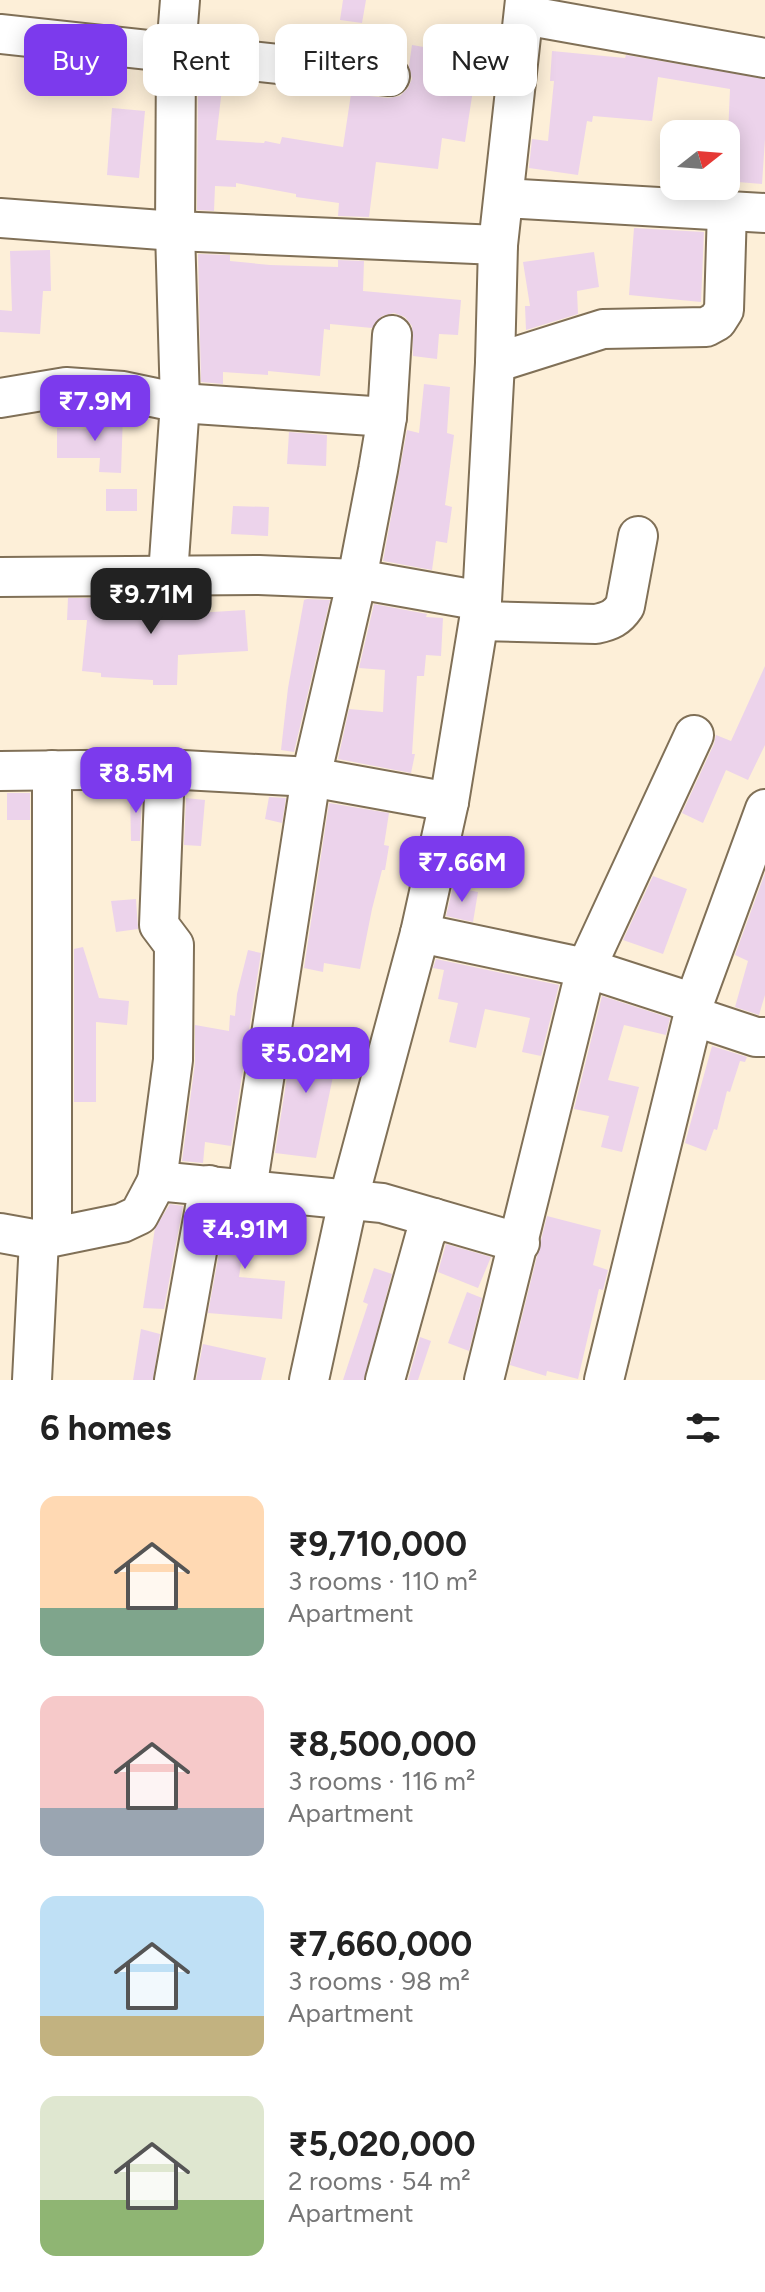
<!DOCTYPE html>
<html lang="en">
<head>
<meta charset="utf-8">
<style>
	:root { --surface:#fff; --page:#f2f2f2; --text:#222; --muted:#767676; --accent:#7c3aed }
	body { margin:0; font-family:Figtree,sans-serif; background:var(--page); color:var(--text); height:100vh; display:flex; flex-direction:column; font-size:30px; white-space:nowrap }
	* { box-sizing:border-box; margin:0 }
	p { font-size:26px; color:var(--muted) }
	.icon { flex:none; width:44px; height:44px; fill:none; stroke:currentColor; stroke-width:2; stroke-linecap:round; stroke-linejoin:round }
	.map { position:relative; height:1380px; overflow:hidden }
	.panel { display:flex; flex-direction:column; background:var(--surface); flex:1 }
	.panel>* { flex:none }
	.guide { position:absolute; left:24px; top:24px; width:718px; height:72px; display:flex; gap:16px }
	.needle { width:52px; rotate:73deg }
	.controls { position:absolute; left:660px; top:120px; display:grid; gap:16px }
	.controls a { display:grid; place-items:center; width:80px; height:80px; border-radius:16px; background:var(--surface); box-shadow:0 4px 20px #0003; font-size:40px }
	.price { position:absolute; translate:-50% -68px; padding:0 18px; border-radius:16px; background:var(--accent); color:#fff; font-size:26px; line-height:52px; filter:drop-shadow(0 2px 4px #0008) }
	.price::after { content:''; position:absolute; left:50%; top:48px; width:24px; height:18px; margin-left:-12px; background:inherit; clip-path:polygon(0 0,100% 0,50% 100%) }
	.price.active { background:#222; color:#fff }
	ul { padding:0; list-style:none }
	li { display:flex; align-items:center; gap:24px; height:200px; padding:0 40px }
	li span { display:grid; place-items:center; flex:none; width:224px; height:160px; border-radius:16px; color:#555 }
	li>.icon { margin-inline-start:auto }
	span .icon { width:96px; height:96px; fill:#fffc; stroke-width:1 }
	li b { font-size:34px }
	h2 { display:flex; justify-content:space-between; align-items:center; height:96px; padding:0 40px; font-size:34px }
	.tag { padding:0 28px; border-radius:16px; background:var(--surface); box-shadow:0 4px 20px #0003; font-size:28px; line-height:72px }
	.tag.active { background:var(--accent); color:#fff }
	.map>svg:first-child { display:block }
	.building { fill:#ecd3eb }
	.lines { fill:none; stroke-linecap:round; stroke-linejoin:round }
	.minor-casing { stroke:#807057; stroke-width:42 }
	.minor { stroke:#fff; stroke-width:38 }
</style>
</head>
<body>
<div class="map">
<svg width="765" height="1380" viewBox="0 0 765 1380">
	<rect width="100%" height="100%" fill="#fdefd8"/>
	<g class="building">
		<polygon points="343,0 366,0 362,23 340,20"/>
		<polygon points="412,45 459,53 457,74 475,77 465,142 442,138 438,169 376,162 369,217 338,216 339,203 296,197 296,194 236,183 236,187 215,186 214,211 197,210 198,77 223,80 216,140 264,143 265,141 280,144 282,137 343,147 351,94 388,98 400,96 408,88 412,79 409,66"/>
		<polygon points="552,51 625,58 626,55 765,79 765,139 762,184 726,181 730,89 658,77 652,121 593,116 592,122 587,121 578,175 529,168 532,139 548,141 554,81 550,81"/>
		<polygon points="112,108 145,111 139,178 107,175"/>
		<polygon points="634,228 704,232 701,302 629,295"/>
		<polygon points="50,250 51,291 43,291 40,334 0,332 0,310 12,311 10,251"/>
		<polygon points="594,252 599,287 577,291 578,314 526,330 525,306 530,306 523,262"/>
		<polygon points="198,254 230,255 230,261 270,265 338,267 338,260 364,261 363,291 461,300 458,335 439,334 437,359 413,356 412,326 405,317 394,313 382,316 372,328 330,324 330,330 324,329 320,376 268,371 268,375 223,372 223,384 201,382"/>
		<polygon points="424,384 450,387 447,433 454,435 445,505 452,507 447,543 436,541 432,570 383,561 407,430 419,433"/>
		<polygon points="101,412 123,414 121,473 99,472 100,458 57,458 57,428 101,429"/>
		<polygon points="289,432 327,435 326,466 287,464"/>
		<rect x="106" y="489" width="31" height="22"/>
		<polygon points="233,506 269,507 268,536 231,534"/>
		<polygon points="68,598 179,598 180,614 245,610 248,651 178,655 177,685 153,685 153,680 101,677 101,673 82,671 87,620 67,620"/>
		<polygon points="307,599 330,600 294,752 281,750 288,688 304,600"/>
		<polygon points="374,604 427,614 426,617 443,618 441,656 426,655 424,676 417,676 412,754 415,754 411,773 338,759 349,709 383,712 385,670 359,668"/>
		<polygon points="765,666 765,745 748,780 726,770 703,823 682,813 714,744 716,735 731,741"/>
		<polygon points="130,791 142,791 140,841 131,841"/>
		<rect x="7" y="793" width="23" height="27"/>
		<polygon points="269,797 286,798 282,823 265,819"/>
		<polygon points="186,798 205,800 201,846 184,845"/>
		<polygon points="329,803 389,813 384,845 389,846 385,870 382,870 372,909 360,969 324,963 323,972 304,968"/>
		<polygon points="765,873 765,995 759,1015 735,1007 748,961 735,955"/>
		<polygon points="653,876 687,889 663,954 623,940"/>
		<polygon points="453,887 478,892 473,922 446,916"/>
		<polygon points="136,899 138,929 116,932 111,901"/>
		<polygon points="83,947 99,998 129,1001 127,1025 96,1022 96,1102 74,1102 74,949"/>
		<polygon points="248,950 261,953 231,1146 205,1142 203,1163 182,1161 195,1063 195,1025 229,1031 230,1015 235,1016 237,994"/>
		<polygon points="436,959 559,985 541,1056 522,1052 530,1018 485,1009 476,1048 449,1042 458,1003 438,999 444,970 433,968"/>
		<polygon points="602,996 670,1018 666,1035 624,1025 608,1080 639,1087 622,1152 601,1147 609,1116 574,1109"/>
		<polygon points="294,1033 340,1043 316,1158 275,1153"/>
		<polygon points="712,1046 747,1057 745,1062 740,1061 730,1092 727,1091 717,1130 714,1129 706,1151 685,1143"/>
		<polygon points="170,1204 183,1206 164,1309 143,1308 155,1228"/>
		<polygon points="227,1210 287,1216 285,1232 246,1228 239,1277 285,1281 282,1319 208,1313"/>
		<polygon points="547,1216 601,1230 593,1265 608,1270 603,1290 599,1289 578,1379 547,1371 546,1376 510,1365"/>
		<polygon points="446,1244 491,1257 478,1288 438,1272"/>
		<polygon points="374,1268 392,1274 364,1380 343,1380 368,1304 363,1302"/>
		<polygon points="467,1292 482,1298 469,1351 448,1343"/>
		<polygon points="141,1329 160,1334 153,1380 133,1380"/>
		<polygon points="420,1337 431,1341 418,1380 408,1380"/>
		<polygon points="203,1344 266,1358 261,1380 196,1380"/>
	</g>
	<g class="lines">
		<g class="minor-casing">
			<g id="minor">
				<polyline points="524,15 765,58"/>
				<polyline points="0,34 390,76"/>
				<polyline points="505,198 765,213"/>
				<polyline points="0,218 175,231 498,245"/>
				<polyline points="495,363 603,329 706,327 717,321 724,310 727,210"/>
				<polyline points="0,398 66,387 123,391 180,403 387,417"/>
				<polyline points="168,575 180,403 175,231 176,51 180,0"/>
				<polyline points="0,577 259,575 357,579 482,601"/>
				<path d="M479,621L596,624C610,621 617,618 625,606L638,536"/>
				<polyline points="0,771 165,769 311,777 449,802"/>
				<polyline points="420,933 586,968 694,1003 693,1016 756,1037 765,1037"/>
				<polyline points="694,1003 765,809"/>
				<polyline points="157,1181 173,1060 174,945 159,925 165,769"/>
				<polyline points="247,1189 311,777 357,579 378,470 387,417 392,335"/>
				<polyline points="0,1233 39,1240 122,1223 139,1215 157,1181 382,1203 520,1243"/>
				<polyline points="52,1236 52,770"/>
				<polyline points="32,1380 39,1240"/>
				<polyline points="174,1380 209,1185"/>
				<polyline points="309,1380 348,1201 420,933 449,802 482,601 495,363 498,245 525,0"/>
				<polyline points="385,1380 425,1236 434,1218"/>
				<polyline points="484,1380 586,968 694,735"/>
				<polyline points="604,1380 693,1016"/>
			</g>
		</g>
		<use href="#minor" class="minor"/>
	</g>
</svg>
<div class="controls">
<a><svg class="needle" viewBox="-14 -14 28 28"><path d="M0-13l5 13h-10z" fill="#e53935"/><path d="M0 13l5-13h-10z" fill="#767676"/></svg></a>
</div>
<b class="price" style="left:95px;top:443px">₹7.9M</b>
<b class="price active" style="left:151px;top:636px">₹9.71M</b>
<b class="price" style="left:136px;top:815px">₹8.5M</b>
<b class="price" style="left:462px;top:904px">₹7.66M</b>
<b class="price" style="left:306px;top:1095px">₹5.02M</b>
<b class="price" style="left:245px;top:1271px">₹4.91M</b>
<div class="guide">
<a class="tag active">Buy</a>
<a class="tag">Rent</a>
<a class="tag">Filters</a>
<a class="tag">New</a>
</div>
</div>
<section class="panel">
<h2>6 homes<svg class="icon" aria-label="filters" viewBox="0 0 24 24"><path d="M4 7h16M4 17h16"/><circle cx="9" cy="7" r="2"/><circle cx="15" cy="17" r="2"/></svg></h2>
<ul>
<li><span style="background:linear-gradient(#ffd9b3 70%,#7fa58c 0)"><svg class="icon" aria-label="home" viewBox="0 0 24 24"><path d="M3 11l9-7 9 7M6 9v11h12V9"/></svg></span><div><b>₹9,710,000</b><p>3 rooms · 110 m²</p><p>Apartment</p></div></li>
<li><span style="background:linear-gradient(#f6c9c9 70%,#9aa5b1 0)"><svg class="icon" aria-label="home" viewBox="0 0 24 24"><path d="M3 11l9-7 9 7M6 9v11h12V9"/></svg></span><div><b>₹8,500,000</b><p>3 rooms · 116 m²</p><p>Apartment</p></div></li>
<li><span style="background:linear-gradient(#bfe0f5 75%,#c2b280 0)"><svg class="icon" aria-label="home" viewBox="0 0 24 24"><path d="M3 11l9-7 9 7M6 9v11h12V9"/></svg></span><div><b>₹7,660,000</b><p>3 rooms · 98 m²</p><p>Apartment</p></div></li>
<li><span style="background:linear-gradient(#dfe7d0 65%,#8fb573 0)"><svg class="icon" aria-label="home" viewBox="0 0 24 24"><path d="M3 11l9-7 9 7M6 9v11h12V9"/></svg></span><div><b>₹5,020,000</b><p>2 rooms · 54 m²</p><p>Apartment</p></div></li>
</ul>
</section>
</body>
</html>
